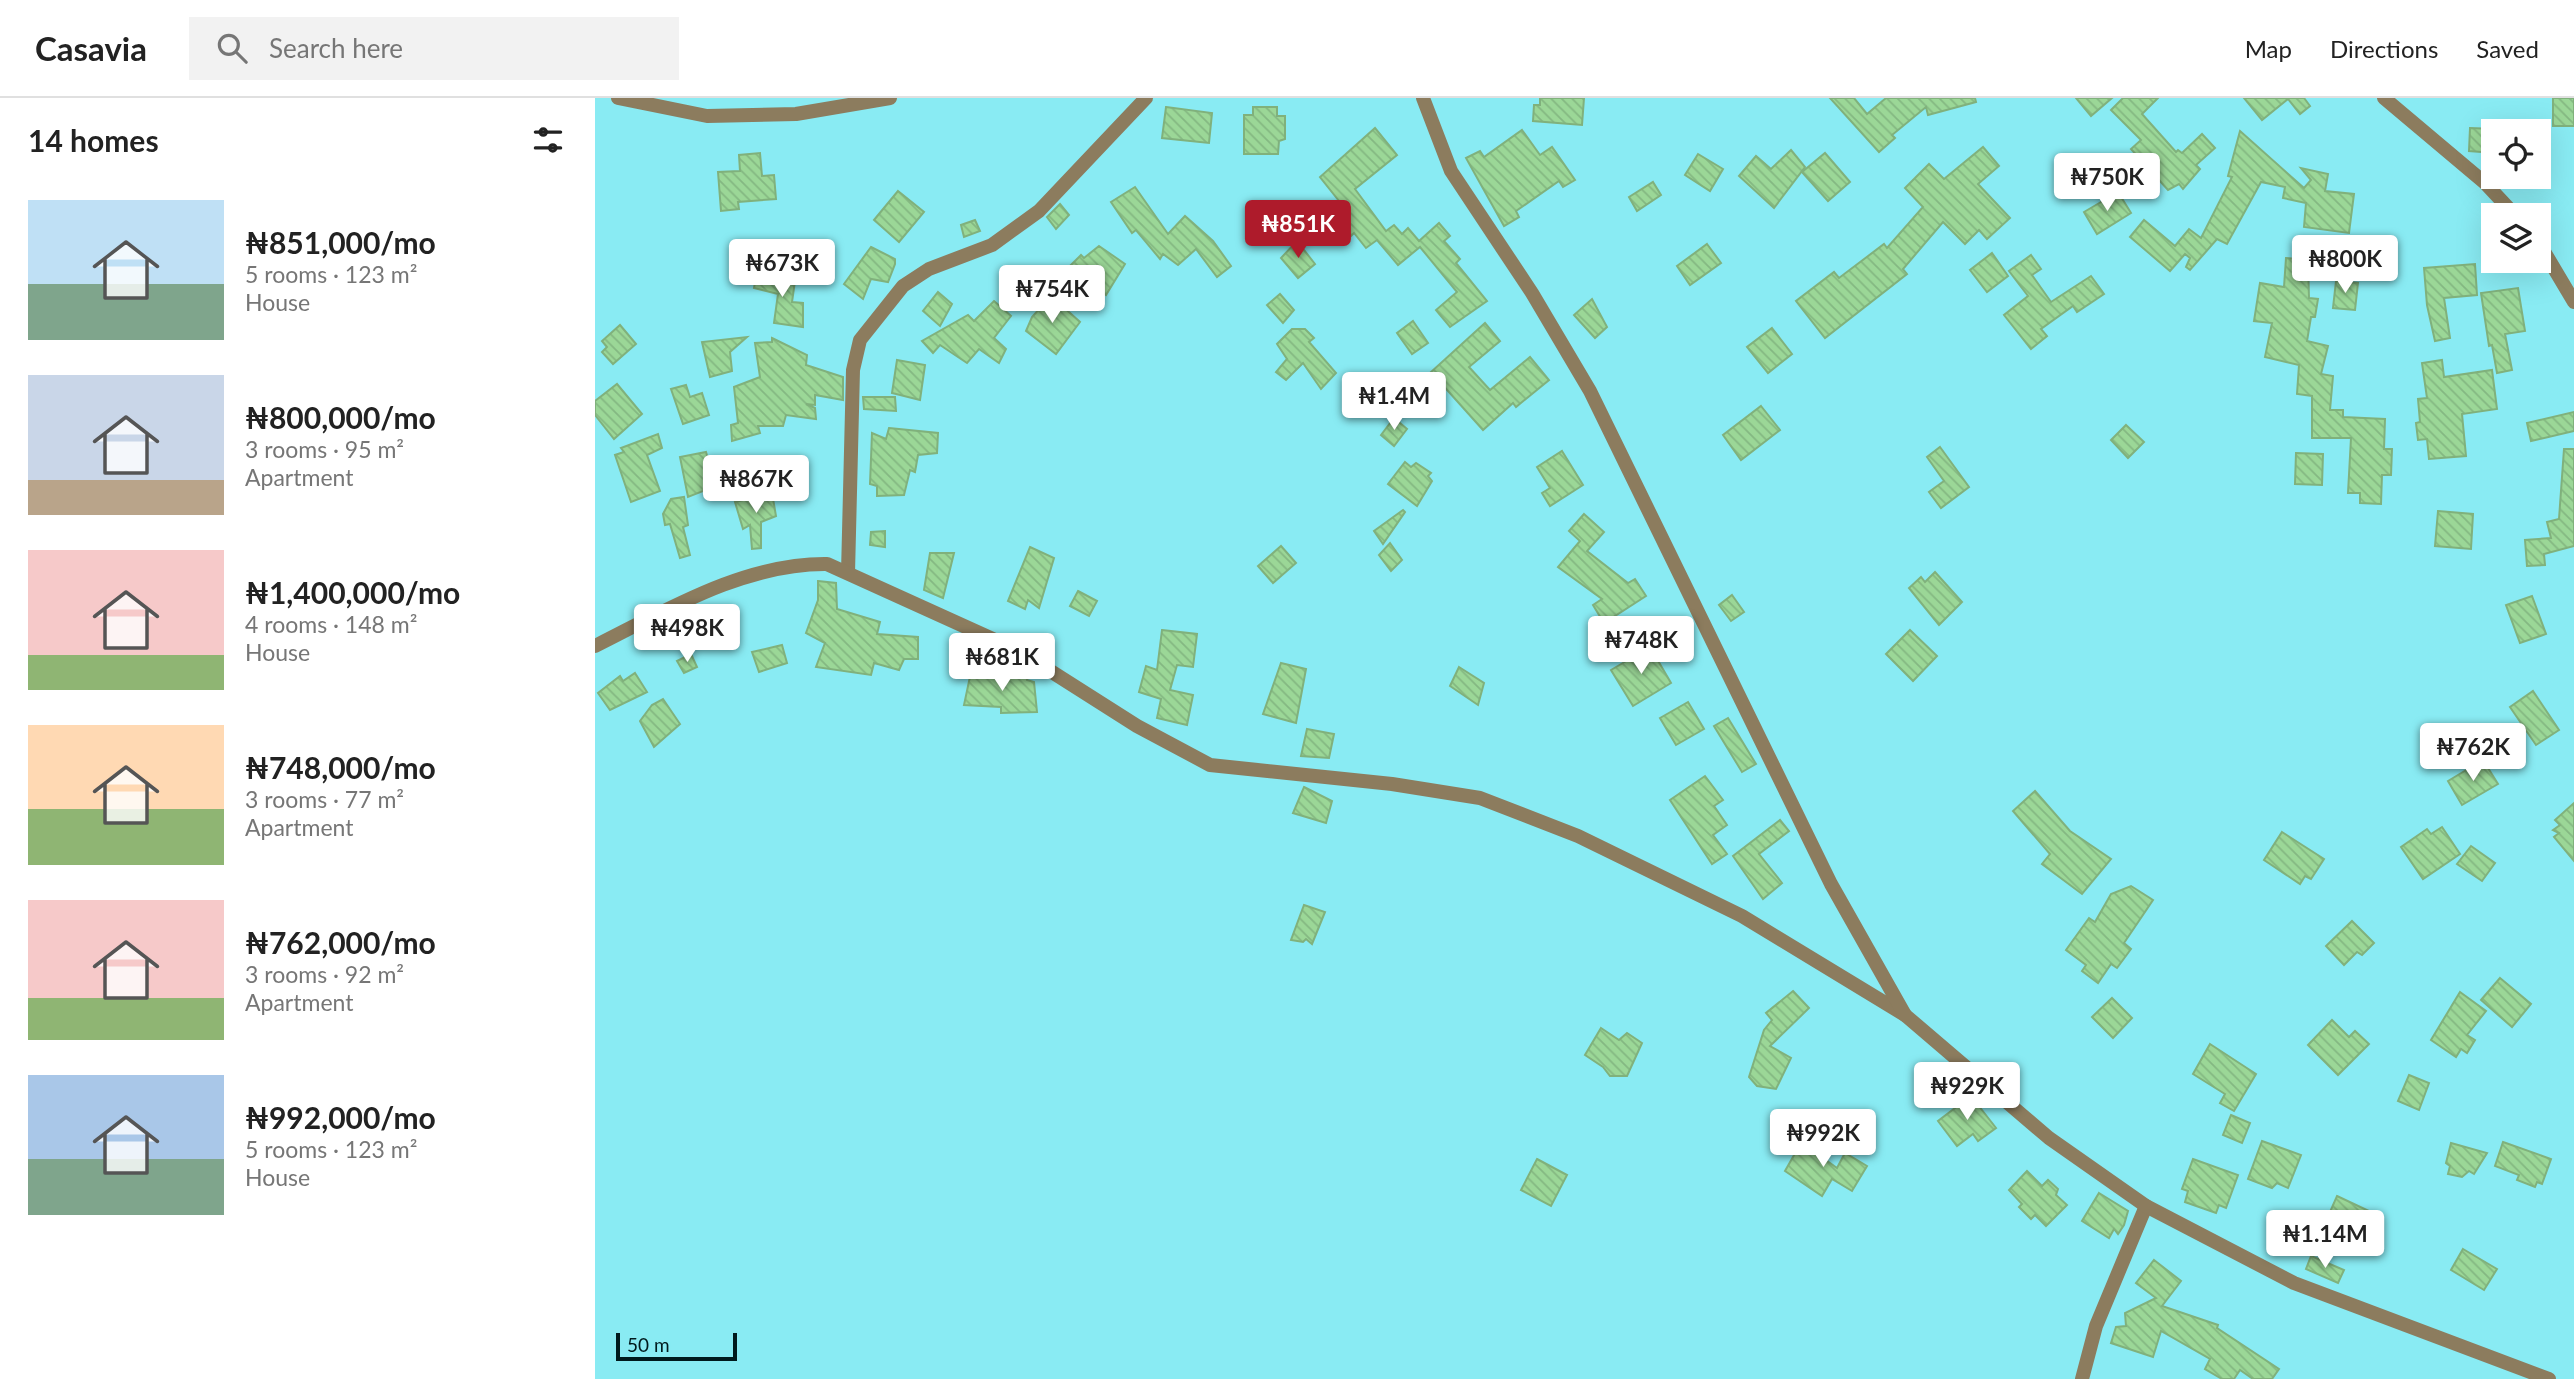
<!DOCTYPE html>
<html lang="en">
<head>
<meta charset="utf-8">
<style>
	:root { --surface:#fff; --page:#f2f2f2; --text:#222; --muted:#767676; --line:#e0e0e0; --accent:#ae1b2b }
	body { margin:0; font-family:Lato,sans-serif; background:var(--page); color:var(--text); height:100vh; display:flex; flex-direction:column; font-size:26px; white-space:nowrap }
	* { box-sizing:border-box; margin:0 }
	p { font-size:23px; color:var(--muted) }
	.icon { flex:none; width:38px; height:38px; fill:none; stroke:currentColor; stroke-width:2; stroke-linecap:round; stroke-linejoin:round }
	.map { position:relative; flex:1; overflow:hidden }
	.details { display:flex; flex-direction:column; background:var(--surface); width:595px }
	.details>* { flex:none }
	.buttons { position:absolute; left:1886px; top:21px; display:grid; gap:14px }
	.buttons a { display:grid; place-items:center; width:70px; height:70px; border-radius:0px; background:var(--surface); box-shadow:0 7px 28px #0002; font-size:35px }
	.scale { position:absolute; left:21px; bottom:18px; width:121px; box-sizing:border-box; padding-left:7px; border:4px solid #001a1d; border-top:0; font-size:19px; line-height:24px; white-space:nowrap; color:#001a1d; -webkit-text-stroke:5px #89ebf3; paint-order:stroke }
	.price { position:absolute; translate:-50% -60px; padding:0 16px; border-radius:7px; background:#fff; color:#222; font-size:23px; line-height:46px; filter:drop-shadow(0 2px 4px #0008) }
	.price::after { content:''; position:absolute; left:50%; top:42px; width:21px; height:16px; margin-left:-10px; background:inherit; clip-path:polygon(0 0,100% 0,50% 100%) }
	.price.on { background:var(--accent); color:#fff }
	ul { padding:0; list-style:none }
	li { display:flex; align-items:center; gap:21px; height:175px; padding:0 28px }
	li span { display:grid; place-items:center; flex:none; width:196px; height:140px; border-radius:0px; color:#555 }
	li>.icon { margin-inline-start:auto }
	span .icon { width:84px; height:84px; fill:#fffc; stroke-width:1 }
	li b { font-size:30px }
	h2 { display:flex; justify-content:space-between; align-items:center; height:84px; padding:0 28px; font-size:30px }
	header { display:flex; align-items:center; gap:42px; box-sizing:border-box; height:98px; padding:0 35px; background:var(--surface); border-bottom:2px solid var(--line) }
	header strong { font-size:33px }
	nav { display:flex; gap:38px; margin-inline-start:auto; font-size:24px }
	.search { width:490px; height:63px; background:var(--page); display:flex; align-items:center; gap:18px; box-sizing:border-box; padding:0 24px; border-radius:0px; color:var(--muted); font-size:26px }
	main { display:flex; flex:1; min-height:0 }
	.map>svg:first-child { display:block }
	.building { fill:url(#building-back-hatch); stroke:#80b17c; stroke-width:2 }
	.lines { fill:none; stroke-linecap:round; stroke-linejoin:round }
	.minor { stroke:#8c7c5e; stroke-width:14 }
	.tertiary { stroke:#8c7c5e; stroke-width:14 }
</style>
</head>
<body>
<header>
<strong>Casavia</strong>
<div class="search"><svg class="icon" aria-label="search" viewBox="0 0 24 24"><circle cx="10" cy="10" r="6"/><path d="M15 15l6 6"/></svg>Search here</div>
<nav><a>Map</a><a>Directions</a><a>Saved</a></nav>
</header>
<main>
<section class="details">
<h2>14 homes<svg class="icon" aria-label="filters" viewBox="0 0 24 24"><path d="M4 7h16M4 17h16"/><circle cx="9" cy="7" r="2"/><circle cx="15" cy="17" r="2"/></svg></h2>
<ul>
<li><span style="background:linear-gradient(#bfe0f5 60%,#7fa58c 0)"><svg class="icon" aria-label="home" viewBox="0 0 24 24"><path d="M3 11l9-7 9 7M6 9v11h12V9"/></svg></span><div><b>₦851,000/mo</b><p>5 rooms · 123 m²</p><p>House</p></div></li>
<li><span style="background:linear-gradient(#c9d6e8 75%,#b9a48a 0)"><svg class="icon" aria-label="home" viewBox="0 0 24 24"><path d="M3 11l9-7 9 7M6 9v11h12V9"/></svg></span><div><b>₦800,000/mo</b><p>3 rooms · 95 m²</p><p>Apartment</p></div></li>
<li><span style="background:linear-gradient(#f6c9c9 75%,#8fb573 0)"><svg class="icon" aria-label="home" viewBox="0 0 24 24"><path d="M3 11l9-7 9 7M6 9v11h12V9"/></svg></span><div><b>₦1,400,000/mo</b><p>4 rooms · 148 m²</p><p>House</p></div></li>
<li><span style="background:linear-gradient(#ffd9b3 60%,#8fb573 0)"><svg class="icon" aria-label="home" viewBox="0 0 24 24"><path d="M3 11l9-7 9 7M6 9v11h12V9"/></svg></span><div><b>₦748,000/mo</b><p>3 rooms · 77 m²</p><p>Apartment</p></div></li>
<li><span style="background:linear-gradient(#f6c9c9 70%,#8fb573 0)"><svg class="icon" aria-label="home" viewBox="0 0 24 24"><path d="M3 11l9-7 9 7M6 9v11h12V9"/></svg></span><div><b>₦762,000/mo</b><p>3 rooms · 92 m²</p><p>Apartment</p></div></li>
<li><span style="background:linear-gradient(#a9c7e8 60%,#7fa58c 0)"><svg class="icon" aria-label="home" viewBox="0 0 24 24"><path d="M3 11l9-7 9 7M6 9v11h12V9"/></svg></span><div><b>₦992,000/mo</b><p>5 rooms · 123 m²</p><p>House</p></div></li>
</ul>
</section>
<div class="map">
<svg width="1979" height="1281" viewBox="0 0 1979 1281">
	<defs>
		<pattern id="building-back-hatch" width="6" height="6" patternUnits="userSpaceOnUse" patternTransform="scale(1.75)"><rect width="6" height="6" fill="#9bd797"/><path d="M-1 5l2 2M0 0l6 6M5-1l2 2" fill="none" stroke="#84b882"/></pattern>
	</defs>
	<rect width="100%" height="100%" fill="#89ebf3"/>
	<g class="building">
		<polygon points="945,0 989,0 987,27 938,23 939,7 945,7"/>
		<polygon points="1235,0 1259,0 1272,16 1291,0 1380,0 1381,4 1333,17 1331,9 1297,37 1300,40 1284,54"/>
		<polygon points="1481,0 1517,0 1496,18"/>
		<polygon points="1528,0 1563,0 1547,16 1581,54 1583,52 1587,55 1607,36 1620,50 1601,67 1605,71 1588,91 1584,86 1573,92 1536,51 1546,42 1516,12"/>
		<polygon points="1649,0 1709,0 1715,8 1705,16 1693,1 1667,22"/>
		<rect x="1958" y="0" width="21" height="28"/>
		<polygon points="571,9 617,15 614,45 567,40"/>
		<polygon points="658,9 682,9 682,18 690,18 690,41 684,43 683,56 649,56 649,17 658,17"/>
		<polygon points="780,30 802,57 760,91 791,133 799,127 807,136 813,130 824,143 844,125 855,138 849,143 865,161 861,165 892,203 855,229 841,212 862,194 825,149 803,167 782,142 771,150 759,135 756,138 739,115 748,108 725,79"/>
		<polygon points="1875,30 1899,31 1899,55 1874,53"/>
		<polygon points="927,32 945,57 957,49 980,82 968,89 964,83 921,113 924,119 909,128 871,60 885,53 889,59"/>
		<polygon points="1645,33 1709,90 1716,82 1706,70 1733,76 1730,93 1759,96 1754,135 1709,129 1711,105 1688,100 1690,89 1666,84 1632,146 1622,141 1595,172 1591,169 1595,160 1590,156 1575,173 1535,139 1549,122 1580,148 1594,131 1606,140 1637,79 1633,78"/>
		<polygon points="1388,49 1404,68 1383,86 1415,120 1392,141 1384,132 1370,146 1348,124 1308,171 1312,176 1230,240 1201,203 1239,174 1244,180 1289,146 1292,150 1328,109 1310,90 1334,66 1349,81"/>
		<polygon points="1196,52 1210,69 1179,110 1144,78 1161,58 1176,71"/>
		<polygon points="165,55 167,78 179,77 181,101 143,104 144,111 126,113 123,74 145,73 144,57"/>
		<polygon points="1230,55 1255,84 1233,103 1207,74"/>
		<polygon points="1103,56 1128,71 1115,93 1090,77"/>
		<polygon points="1058,84 1066,97 1042,113 1034,99"/>
		<polygon points="540,89 573,136 590,118 618,143 636,168 622,179 601,151 583,167 568,156 565,161 541,132 537,135 516,104"/>
		<polygon points="303,93 329,114 304,144 279,122"/>
		<polygon points="1523,94 1536,115 1502,136 1489,114"/>
		<polygon points="465,106 474,117 461,131 452,119"/>
		<polygon points="380,122 385,133 369,139 366,127"/>
		<polygon points="702,143 720,166 703,180 686,160"/>
		<polygon points="1112,146 1126,165 1095,187 1082,168"/>
		<polygon points="504,148 530,166 511,197 474,169 486,157 489,160"/>
		<polygon points="276,149 300,161 300,166 293,184 276,181 268,201 249,186"/>
		<polygon points="1397,155 1413,178 1392,194 1375,172"/>
		<polygon points="1436,157 1446,171 1437,177 1456,204 1496,178 1509,196 1482,214 1478,208 1446,231 1452,238 1436,251 1409,217 1433,198 1414,173"/>
		<polygon points="1691,160 1713,162 1714,200 1723,201 1720,219 1716,219 1712,243 1733,248 1726,276 1738,278 1735,312 1748,312 1748,319 1790,321 1789,351 1797,351 1796,377 1787,377 1786,406 1765,405 1765,395 1753,395 1756,340 1717,340 1717,298 1702,296 1704,267 1670,259 1677,225 1659,223 1665,185 1689,189"/>
		<polygon points="1880,166 1882,197 1849,200 1855,240 1840,243 1832,207 1829,170"/>
		<polygon points="162,173 200,183 197,204 208,205 208,229 179,225 183,196 159,190"/>
		<polygon points="1741,183 1763,185 1760,212 1738,210"/>
		<polygon points="1923,190 1930,233 1910,236 1917,272 1902,275 1897,247 1894,248 1886,195"/>
		<polygon points="343,194 357,206 345,228 328,213"/>
		<polygon points="685,196 699,212 688,225 672,207"/>
		<polygon points="456,198 485,224 461,256 431,233 437,219"/>
		<polygon points="997,201 1012,229 1000,240 979,217"/>
		<polygon points="399,203 416,218 399,240 411,251 404,265 384,251 372,265 345,247 338,255 327,243 373,217 379,223"/>
		<polygon points="818,223 833,245 817,256 802,235"/>
		<polygon points="890,225 905,243 874,269 895,292 935,259 954,282 921,309 918,305 888,332 836,274"/>
		<polygon points="25,227 41,246 18,266 7,254 12,249 7,243"/>
		<polygon points="1177,230 1197,256 1173,275 1152,249"/>
		<polygon points="697,231 710,231 719,240 714,244 741,275 726,291 708,265 691,282 681,274 692,261 682,246"/>
		<polygon points="152,239 135,254 137,273 115,279 107,244"/>
		<polygon points="177,240 212,257 211,267 248,279 248,302 220,297 220,307 211,306 220,310 221,321 191,317 188,328 163,328 165,335 137,343 136,327 143,325 139,289 165,279 160,245 177,244"/>
		<polygon points="302,262 330,267 325,302 297,295"/>
		<polygon points="1847,262 1849,279 1897,272 1902,311 1867,316 1871,358 1834,361 1832,341 1823,342 1821,325 1825,324 1823,301 1832,300 1827,265"/>
		<polygon points="779,283 789,291 775,308 765,299"/>
		<polygon points="22,286 47,316 19,341 0,317 0,303"/>
		<polygon points="91,287 95,299 107,295 114,317 88,326 76,291"/>
		<polygon points="268,299 300,299 301,313 269,311"/>
		<polygon points="1166,308 1185,332 1146,362 1128,337"/>
		<polygon points="1979,314 1979,333 1936,343 1932,325"/>
		<polygon points="799,320 812,331 799,348 786,337"/>
		<polygon points="1531,327 1549,344 1533,360 1516,342"/>
		<polygon points="294,330 343,335 342,355 323,357 320,374 315,372 309,397 282,398 282,388 275,386 277,335 291,341"/>
		<polygon points="63,336 67,350 52,357 65,393 36,404 20,357 29,354 26,350"/>
		<polygon points="1345,349 1374,389 1346,410 1334,394 1349,383 1332,359"/>
		<polygon points="1969,351 1979,351 1979,448 1949,456 1950,467 1932,468 1930,442 1956,440 1952,424 1964,421"/>
		<polygon points="967,353 988,387 955,408 947,395 955,390 942,369"/>
		<polygon points="111,354 121,388 93,399 85,359"/>
		<polygon points="1701,355 1728,356 1727,387 1700,386"/>
		<polygon points="810,364 816,369 821,365 836,375 833,378 837,383 822,408 793,386"/>
		<polygon points="177,395 181,418 166,424 166,450 157,451 155,427 148,431 140,404"/>
		<polygon points="89,399 93,427 88,429 95,457 85,460 75,426 70,427 68,416 76,401"/>
		<polygon points="808,412 810,414 788,446 779,433"/>
		<polygon points="1843,413 1878,416 1876,451 1840,448"/>
		<polygon points="989,416 1009,434 992,453 1033,485 1040,481 1051,498 1009,525 998,507 1007,501 963,469 985,443 974,433"/>
		<polygon points="290,433 290,449 275,447 276,434"/>
		<polygon points="795,445 807,462 796,473 784,457"/>
		<polygon points="686,448 701,465 678,485 663,468"/>
		<polygon points="435,449 459,460 444,510 433,502 430,511 413,503"/>
		<polygon points="335,455 359,455 348,500 329,492"/>
		<polygon points="1340,474 1367,504 1344,527 1314,490 1326,479 1330,484"/>
		<polygon points="223,483 241,485 242,511 285,524 282,536 323,539 323,561 309,561 304,572 279,565 276,577 221,569 230,545 211,535 223,502"/>
		<polygon points="483,493 502,503 494,518 475,508"/>
		<polygon points="1137,497 1149,514 1136,523 1124,507"/>
		<polygon points="1937,498 1951,536 1925,545 1911,507"/>
		<polygon points="567,532 602,536 598,569 582,567 575,592 598,597 592,627 562,620 566,601 544,594 551,568 562,572"/>
		<polygon points="1315,532 1342,558 1318,583 1291,556"/>
		<polygon points="187,547 192,565 164,574 157,554"/>
		<polygon points="1055,549 1076,585 1038,608 1016,572"/>
		<polygon points="96,556 102,569 89,575 82,563"/>
		<polygon points="686,565 711,571 701,625 668,616"/>
		<polygon points="864,569 889,585 883,607 855,588"/>
		<polygon points="376,574 401,578 431,574 432,582 439,584 442,614 406,615 406,609 369,607"/>
		<polygon points="40,575 52,594 15,612 3,595 25,578 28,583"/>
		<polygon points="1938,593 1964,632 1941,647 1915,609"/>
		<polygon points="68,601 85,626 59,649 45,623 57,607"/>
		<polygon points="1093,604 1109,631 1081,647 1065,620"/>
		<polygon points="1133,620 1161,666 1147,674 1119,628"/>
		<polygon points="712,631 739,636 734,660 706,658"/>
		<polygon points="1888,662 1903,686 1867,707 1853,683"/>
		<polygon points="1110,678 1128,702 1119,708 1132,727 1118,737 1132,756 1117,766 1075,702"/>
		<polygon points="709,689 737,703 731,725 698,715"/>
		<polygon points="1440,693 1475,733 1516,761 1487,796 1447,766 1455,756 1418,713"/>
		<polygon points="1979,705 1979,763 1959,739 1964,735 1958,732 1965,727 1960,722"/>
		<polygon points="1185,722 1194,733 1164,756 1187,785 1168,801 1138,758"/>
		<polygon points="1847,729 1865,756 1828,781 1806,749 1832,731 1836,736"/>
		<polygon points="1687,734 1729,761 1716,781 1710,778 1705,786 1669,762"/>
		<polygon points="1876,748 1900,765 1887,783 1862,766"/>
		<polygon points="1536,788 1558,802 1529,845 1536,851 1522,870 1516,866 1503,885 1487,873 1491,867 1471,852 1494,820 1500,824 1516,796"/>
		<polygon points="709,807 730,814 717,846 711,841 708,844 696,842"/>
		<polygon points="1757,823 1779,845 1767,857 1762,854 1749,867 1731,848"/>
		<polygon points="1905,880 1936,906 1917,929 1886,902"/>
		<polygon points="1198,893 1214,910 1175,948 1196,960 1181,991 1162,988 1154,979 1169,932 1177,922 1171,915"/>
		<polygon points="1865,894 1891,913 1872,937 1880,942 1872,955 1866,951 1861,959 1836,942"/>
		<polygon points="1517,900 1537,920 1518,940 1497,919"/>
		<polygon points="1737,922 1754,939 1760,933 1774,946 1743,977 1713,947"/>
		<polygon points="1006,930 1024,942 1032,935 1047,945 1032,978 1015,978 1008,969 990,957"/>
		<polygon points="1615,946 1661,976 1639,1013 1625,1005 1630,996 1598,976"/>
		<polygon points="1814,977 1834,985 1824,1012 1803,1003"/>
		<polygon points="1376,998 1401,1030 1383,1043 1378,1036 1362,1048 1343,1023"/>
		<polygon points="1636,1017 1655,1025 1647,1045 1628,1037"/>
		<polygon points="1210,1038 1225,1048 1224,1057 1242,1070 1250,1055 1272,1068 1257,1093 1237,1081 1227,1098 1190,1073"/>
		<polygon points="1667,1043 1706,1057 1693,1090 1682,1085 1677,1090 1653,1081"/>
		<polygon points="1908,1044 1956,1061 1947,1086 1942,1084 1940,1089 1922,1082 1924,1077 1900,1068"/>
		<polygon points="1856,1045 1892,1055 1879,1076 1874,1073 1867,1079 1853,1076 1855,1068 1851,1065"/>
		<polygon points="942,1061 972,1077 956,1108 926,1092"/>
		<polygon points="1598,1061 1643,1077 1631,1110 1624,1107 1621,1115 1590,1104 1593,1093 1587,1091"/>
		<polygon points="1432,1073 1447,1088 1453,1082 1463,1091 1461,1097 1472,1107 1451,1128 1440,1117 1436,1121 1424,1109 1427,1106 1414,1092"/>
		<polygon points="1504,1095 1533,1113 1529,1127 1523,1136 1519,1131 1514,1140 1487,1123"/>
		<polygon points="1742,1098 1774,1113 1764,1137 1731,1123"/>
		<polygon points="1868,1151 1902,1171 1889,1192 1856,1172"/>
		<polygon points="1716,1158 1749,1172 1743,1185 1711,1171"/>
		<polygon points="1559,1162 1586,1183 1567,1208 1623,1227 1622,1230 1684,1271 1677,1281 1658,1281 1645,1272 1639,1281 1627,1281 1610,1271 1615,1261 1566,1233 1558,1259 1516,1245 1521,1229 1531,1228 1530,1215 1561,1200 1541,1185"/>
	</g>
	<g class="lines">
		<g class="minor">
			<polyline points="23,0 112,18 201,16 295,0"/>
			<polyline points="1789,0 1890,85 1920,117"/>
			<polyline points="1944,145 1979,204"/>
			<polyline points="253,475 258,272 265,242 308,188 334,171 397,147 444,113 551,0"/>
			<path d="M0,548C72,512 150,465 232,466L424,553L542,628L615,667L797,686L885,700L983,738L1147,818L1310,917"/>
			<polyline points="1487,1281 1501,1228 1551,1108"/>
		</g>
		<polyline class="tertiary" points="828,0 856,73 937,195 995,293 1236,786 1310,917 1454,1040 1551,1108 1699,1185 1954,1281"/>
	</g>
</svg>
<div class="buttons">
<a><svg class="icon" aria-label="locate" viewBox="0 0 24 24"><circle cx="12" cy="12" r="6"/><path d="M12 2v4M12 18v4M2 12h4M18 12h4"/></svg></a>
<a><svg class="icon" aria-label="layers" viewBox="0 0 24 24"><path d="M12 4l9 5-9 5-9-5zM3 14l9 5 9-5"/></svg></a>
</div>
<div class="scale">50 m</div>
<b class="price" style="left:1512px;top:115px">₦750K</b>
<b class="price on" style="left:703px;top:162px">₦851K</b>
<b class="price" style="left:1750px;top:197px">₦800K</b>
<b class="price" style="left:187px;top:201px">₦673K</b>
<b class="price" style="left:457px;top:227px">₦754K</b>
<b class="price" style="left:799px;top:334px">₦1.4M</b>
<b class="price" style="left:161px;top:417px">₦867K</b>
<b class="price" style="left:92px;top:566px">₦498K</b>
<b class="price" style="left:1046px;top:578px">₦748K</b>
<b class="price" style="left:407px;top:595px">₦681K</b>
<b class="price" style="left:1878px;top:685px">₦762K</b>
<b class="price" style="left:1372px;top:1024px">₦929K</b>
<b class="price" style="left:1228px;top:1071px">₦992K</b>
<b class="price" style="left:1730px;top:1172px">₦1.14M</b>
</div>
</main>
</body>
</html>
